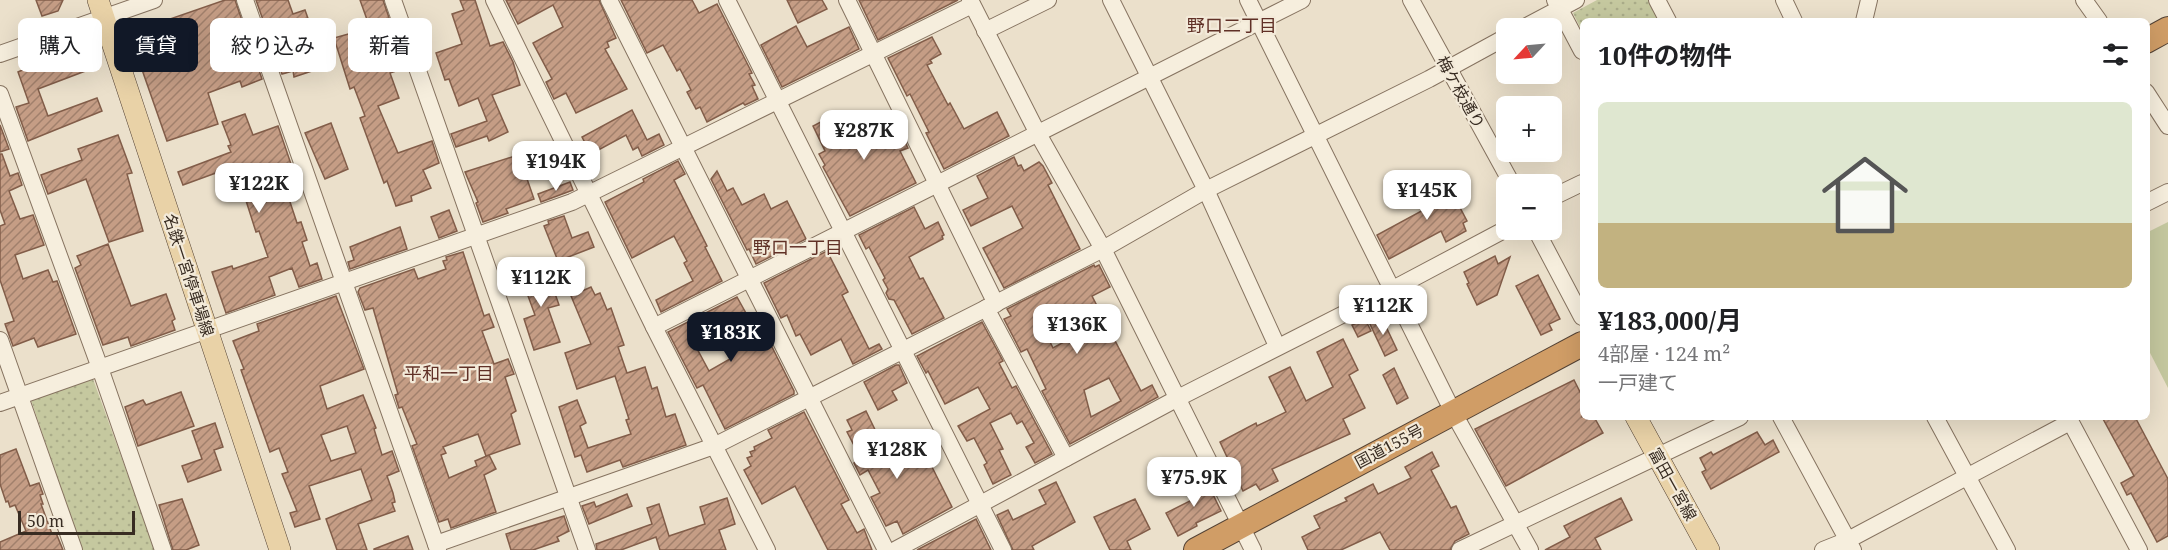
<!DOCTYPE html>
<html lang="ja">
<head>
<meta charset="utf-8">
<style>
	:root { --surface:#fff; --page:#f2f2f2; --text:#202124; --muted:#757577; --accent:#111827 }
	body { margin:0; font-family:"Noto Serif","Noto Sans JP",serif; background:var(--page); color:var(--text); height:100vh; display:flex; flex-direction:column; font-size:22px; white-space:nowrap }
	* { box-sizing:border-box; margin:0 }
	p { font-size:20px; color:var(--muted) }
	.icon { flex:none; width:33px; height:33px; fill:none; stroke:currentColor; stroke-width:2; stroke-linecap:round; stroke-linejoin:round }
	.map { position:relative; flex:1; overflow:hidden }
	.side { position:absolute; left:1580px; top:18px; width:570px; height:402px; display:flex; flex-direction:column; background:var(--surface); border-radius:9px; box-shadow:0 6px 24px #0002 }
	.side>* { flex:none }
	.guide { position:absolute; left:18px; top:18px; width:570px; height:54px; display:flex; gap:12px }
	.needle { width:39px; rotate:244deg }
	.tools { position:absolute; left:1496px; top:18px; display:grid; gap:12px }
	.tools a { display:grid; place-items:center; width:66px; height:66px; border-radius:9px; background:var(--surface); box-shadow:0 6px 24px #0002; font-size:30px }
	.scale { position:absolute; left:18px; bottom:15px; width:117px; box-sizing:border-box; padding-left:6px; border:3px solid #382c22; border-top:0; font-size:16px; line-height:21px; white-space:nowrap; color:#382c22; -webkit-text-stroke:4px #f3ead9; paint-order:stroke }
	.price { position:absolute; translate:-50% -51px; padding:0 14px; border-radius:12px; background:#fff; color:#222; font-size:20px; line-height:39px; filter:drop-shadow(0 2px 3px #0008) }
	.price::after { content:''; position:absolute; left:50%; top:36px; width:18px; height:14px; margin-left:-9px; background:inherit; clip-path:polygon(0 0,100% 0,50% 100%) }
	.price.selected { background:var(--accent); color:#fff }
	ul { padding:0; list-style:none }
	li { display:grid; align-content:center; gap:12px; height:318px; padding:0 18px }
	li span { display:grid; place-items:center; height:186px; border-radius:9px; color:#555 }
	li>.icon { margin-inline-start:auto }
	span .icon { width:108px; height:108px; fill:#fffc; stroke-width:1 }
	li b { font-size:26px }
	h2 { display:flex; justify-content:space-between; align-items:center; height:72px; padding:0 18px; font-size:26px }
	.chip { padding:0 21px; border-radius:9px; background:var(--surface); box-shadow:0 6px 24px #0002; font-size:21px; line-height:54px }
	.chip.selected { background:var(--accent); color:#fff }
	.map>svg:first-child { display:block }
	.green { fill:#c5c89f }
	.park { fill:url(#park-dots) }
	.building { fill:url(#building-hatch); stroke:#825d49; stroke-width:1.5; fill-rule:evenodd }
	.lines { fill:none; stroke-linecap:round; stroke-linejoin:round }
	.minor-casing { stroke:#867360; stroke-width:18 }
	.major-casing { stroke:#544234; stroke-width:22 }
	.highway-casing { stroke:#544234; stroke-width:26 }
	.minor { stroke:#f6eedd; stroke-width:16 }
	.major { stroke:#e9d2a7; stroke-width:21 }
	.highway { stroke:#d09d66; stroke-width:24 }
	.labels { text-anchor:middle; stroke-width:4.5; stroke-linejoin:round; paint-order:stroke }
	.street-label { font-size:16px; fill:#382c22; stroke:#f3ead9 }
	.neighbourhood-label { font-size:18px; fill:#603026; stroke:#f3ead9 }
</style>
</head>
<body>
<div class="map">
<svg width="2168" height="550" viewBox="0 0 2168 550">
	<defs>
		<pattern id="park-dots" width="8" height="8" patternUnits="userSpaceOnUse" patternTransform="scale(1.5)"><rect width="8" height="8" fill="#c5c89f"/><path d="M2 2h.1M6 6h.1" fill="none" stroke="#aaac89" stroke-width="1.8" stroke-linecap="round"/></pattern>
		<pattern id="building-hatch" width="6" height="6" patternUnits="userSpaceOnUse" patternTransform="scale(1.5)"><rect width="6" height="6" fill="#c59d85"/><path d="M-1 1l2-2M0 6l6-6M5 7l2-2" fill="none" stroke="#a1806c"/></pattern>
	</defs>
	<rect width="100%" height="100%" fill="#ebe0cb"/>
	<polygon class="green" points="2168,222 2168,388 2147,347 2146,233"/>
	<g class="park">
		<polygon points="1597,0 1650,0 1661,21 1582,21 1582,31 1573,13"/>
		<polygon points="93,379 155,550 82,550 31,400"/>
	</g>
	<g class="building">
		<polygon points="36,0 63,0 58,11 42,16"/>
		<polygon points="225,0 235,0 262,79 242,87 240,81 208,93 218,124 167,141 132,41 138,30"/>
		<polygon points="256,0 288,0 293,14 305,10 316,41 330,37 333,49 311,56 315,70 294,77 293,71 282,74"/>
		<polygon points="360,0 383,0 398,44 391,47 399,70 390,73 399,98 378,106 398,153 432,141 439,163 423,170 431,188 411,196 412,201 396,206 387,181 384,183 360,118 365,116 354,87 350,89 334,38 370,28"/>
		<polygon points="460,0 475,0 490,46 503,42 513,62 520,85 492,95 508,132 489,141 487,136 456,147 451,134 487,121 478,98 459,106 449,79 445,80 436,53 462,44 452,14 464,10"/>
		<polygon points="506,0 599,0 616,38 607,42 609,47 605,49 627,89 576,113 566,93 554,99 546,82 552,79 533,43 563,27 553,5 518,24"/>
		<polygon points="621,0 692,0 699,13 717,4 752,73 749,74 755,85 752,86 758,99 745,105 743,103 707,122 700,107 696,109 687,92 691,90 680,69 677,71 663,45 647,53"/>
		<polygon points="787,0 822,0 827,9 798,23"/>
		<polygon points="859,0 958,0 878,40"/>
		<polygon points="796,26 807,47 849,27 859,49 782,87 761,45"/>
		<polygon points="932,37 941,54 930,60 932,63 927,65 948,105 950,103 964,129 997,112 1009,136 944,169 926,133 929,132 910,94 907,96 888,58"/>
		<polygon points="79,50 88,70 38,89 48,116 97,98 102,111 28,141 16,107 29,103 18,72 29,67 30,70"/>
		<polygon points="632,110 647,140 659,134 664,145 642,156 638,147 633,150 626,135 591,154 582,137"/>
		<polygon points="885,113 894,131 899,129 908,148 900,151 916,183 850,216 823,167 825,165 819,154 825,151 813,126 836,114 846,133"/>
		<polygon points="245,114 253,135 278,126 292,167 274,173 284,201 289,199 297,223 301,222 307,240 302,242 310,266 317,263 322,279 299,287 292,268 269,277 275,295 226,313 212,272 232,266 233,269 268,257 259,231 256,232 235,166 183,185 178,172 231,152 228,146 231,145 222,122"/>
		<polygon points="331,123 348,169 325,179 305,133"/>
		<polygon points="0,125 9,149 0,152"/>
		<polygon points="118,135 132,173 127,174 143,231 109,242 86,179 48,194 41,175 82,160 78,149"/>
		<polygon points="549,145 555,162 525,173 534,199 506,209 508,213 483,222 476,203 478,202 465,172"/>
		<polygon points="0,154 2,154 10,176 18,173 22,185 9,191 20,219 33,215 44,245 15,255 23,279 48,270 53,282 57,281 76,334 38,347 34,338 13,346 5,324 14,321 0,280 0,226 5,224 0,210"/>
		<polygon points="1014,157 1018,166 1021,165 1024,171 1039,162 1043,166 1052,183 1048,185 1080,249 1004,288 983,248 1023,228 1012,206 971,226 963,210 988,198 977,176"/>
		<polygon points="678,161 685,174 674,180 707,246 705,247 722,281 661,312 656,300 693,281 684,263 687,261 674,236 632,258 605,202 644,182 643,179"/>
		<polygon points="717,171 727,191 733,188 742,205 764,194 771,209 787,201 806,239 756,264 749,249 747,250 711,179"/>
		<polygon points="1445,179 1467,221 1463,223 1466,231 1446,242 1441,231 1389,259 1377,235 1429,207 1420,191 1424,189 1423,186 1435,180 1437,183"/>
		<polygon points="570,182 573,190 541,202 538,194"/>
		<polygon points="914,207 925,229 938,222 944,235 942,236 943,239 909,257 920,279 923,278 944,318 912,334 894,300 889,299 886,293 888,289 883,280 885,278 869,247 866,249 859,235"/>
		<polygon points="449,210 457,231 439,238 431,217"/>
		<polygon points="564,216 572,238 588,232 594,247 558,261 544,226 549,224 548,221"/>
		<polygon points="400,227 407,249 350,269 348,262 354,260 350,247"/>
		<polygon points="108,244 131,306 166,294 175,319 172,321 175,330 131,346 128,337 103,345 75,268 81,265 77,256"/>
		<polygon points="827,251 848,292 842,295 869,349 879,344 882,349 853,364 841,339 811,355 800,334 796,336 787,315 781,318 764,283"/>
		<polygon points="463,252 484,316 489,314 494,327 482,331 494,364 508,359 514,374 505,377 516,411 511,414 520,444 486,456 478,434 443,447 446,453 441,455 449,478 477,466 475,461 489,455 496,469 484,475 496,512 451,528 448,519 439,522 412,446 417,444 402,407 399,408 395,395 398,394 373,308 365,310 358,292 360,288 414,269 418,279 446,269 443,261 447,260 446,257"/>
		<polygon points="1495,256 1498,264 1510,257 1497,295 1477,305 1467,284 1469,283 1464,272"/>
		<polygon points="545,265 559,305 548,308 560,342 534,350 524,319 535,315 520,274"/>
		<path d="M1094,265L1095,267L1099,265L1110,287L1092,296L1141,391L1152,385L1158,397L1070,444L1042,391L1046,389L1027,349L1021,352L1004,319L1011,316L1007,309ZM1073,306L1086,330L1053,348L1040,321ZM1109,378L1121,401L1091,417L1084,390Z"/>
		<polygon points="1538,275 1560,319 1549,324 1552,330 1541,335 1516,286"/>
		<polygon points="591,287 595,295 600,293 607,310 611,308 624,345 618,347 627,373 645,367 652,389 657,387 666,417 675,414 686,445 623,467 620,460 587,472 581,455 575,457 559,407 577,400 586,423 580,426 588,448 631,434 626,420 629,419 615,376 577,389 565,353 591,344 571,296"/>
		<path d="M336,296L364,369L320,386L327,409L363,395L376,428L374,429L382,455L392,451L399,471L387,476L393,493L395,502L392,503L395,511L358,524L367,550H337L326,519L372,500L361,469L309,486L320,519L295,527L290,513L297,511L282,474L288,472L279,448L270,452L241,370L244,369L233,341L259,331L257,324ZM347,426L356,453L331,461L321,435Z"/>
		<path d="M737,297L747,315L745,316L761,345L769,341L794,391V394L725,429L703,385L697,388L668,332ZM716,332L730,359L709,371L694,343Z"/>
		<polygon points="1381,316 1397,350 1385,356 1369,322"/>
		<polygon points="1365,319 1371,331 1358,337 1352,325"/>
		<polygon points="982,322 1003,361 999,363 1012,388 1016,386 1052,454 1035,463 1026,447 1034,443 1022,421 1017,424 1011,413 990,423 1003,449 999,450 1011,475 993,484 984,465 987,463 974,438 967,441 958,426 990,409 978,387 945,404 928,371 926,373 917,356"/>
		<polygon points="1343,339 1358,370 1349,375 1365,408 1343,419 1350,434 1272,469 1278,481 1260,490 1256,484 1243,491 1220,442 1256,423 1257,426 1286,412 1269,377 1290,367 1306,401 1333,387 1317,352"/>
		<polygon points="896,365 899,365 907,383 892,391 897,400 878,410 864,382"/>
		<polygon points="1394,368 1408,398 1397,404 1383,375"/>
		<polygon points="1574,380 1582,396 1582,417 1594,417 1603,433 1506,486 1475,429"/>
		<polygon points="181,392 194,426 138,446 125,407 143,400 146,405"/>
		<polygon points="866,411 895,471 926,455 952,507 903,534 897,521 886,526 871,497 880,493 868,470 860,475 854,463 859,460 856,454 858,453 847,432 852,430 847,420"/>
		<polygon points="804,412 849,500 841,504 857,533 864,529 872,550 828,550 795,486 762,504 744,470 751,466 747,458 752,456 750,452 755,450 754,447 772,438 768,430"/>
		<polygon points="2102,417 2135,417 2168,479 2168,536 2157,542 2131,493 2127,495 2121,483 2134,476"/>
		<polygon points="215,423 223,447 214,450 221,470 188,482 182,466 202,459 192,431"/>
		<polygon points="1757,432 1765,445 1773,440 1779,452 1711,489 1702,472 1706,470 1700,458 1711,452 1713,455"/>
		<polygon points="16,449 30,486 39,483 43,494 40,495 43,504 41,504 52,534 56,533 63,550 0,550 0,542 26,531 15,505 10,507 8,501 6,502 0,484 0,455"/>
		<polygon points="1432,452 1439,466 1431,470 1451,508 1456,506 1469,534 1455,541 1450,550 1390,550 1380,532 1341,550 1308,550 1302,537 1320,528 1314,516 1347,501 1345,498 1373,484 1378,494 1411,478 1405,467"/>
		<polygon points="1205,478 1221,511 1196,523 1197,526 1178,536 1166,513 1194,499 1188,486"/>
		<polygon points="1056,482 1075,522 1032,546 1034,550 1013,550 997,515 1008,510 1013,520 1046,504 1039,490"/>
		<polygon points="627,494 632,506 589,524 582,506 594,502 596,507"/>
		<polygon points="727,498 735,524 719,530 726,550 660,550 656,537 621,550 597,550 596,544 652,524 647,508 659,504 669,536 705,524 700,507"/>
		<polygon points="1621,498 1632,520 1595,538 1601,550 1545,550 1570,537 1564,526"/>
		<polygon points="182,499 199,545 186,550 173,550 159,505"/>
		<polygon points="1135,499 1150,529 1127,541 1131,550 1110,550 1094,517"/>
		<polygon points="564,516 569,531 557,537 559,541 533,550 511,550 506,534"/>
		<polygon points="976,519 991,550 917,550"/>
		<polygon points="408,536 413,550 374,550 374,549"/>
	</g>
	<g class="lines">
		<g class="minor-casing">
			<g id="minor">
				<polyline points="245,0 438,550"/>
				<polyline points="393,0 587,550"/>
				<polyline points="494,0 654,327 767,550"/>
				<polyline points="609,0 886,550"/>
				<polyline points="727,0 1003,550"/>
				<polyline points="847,0 996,304"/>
				<polyline points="970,0 1037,132 1103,249 1253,550"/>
				<polyline points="1111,0 1206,190 1277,346"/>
				<polyline points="1248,0 1453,412 1530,550"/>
				<polyline points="1411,0 1512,184"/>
				<polyline points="1555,0 1582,51"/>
				<polyline points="1657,0 1668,21"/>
				<polyline points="1784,0 1794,21"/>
				<polyline points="2084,0 2099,21"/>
				<polyline points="1864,21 1869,0"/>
				<polyline points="1523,28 1576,0"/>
				<polyline points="985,31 1048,0"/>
				<polyline points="0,54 154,0"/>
				<polyline points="2146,92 2168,126"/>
				<polyline points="0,94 100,368 163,550"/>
				<polyline points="1551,198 1582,183"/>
				<polyline points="2146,203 2168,192"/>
				<polyline points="1536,230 1582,317"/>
				<polyline points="986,308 1066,458"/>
				<polyline points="654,327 1302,0"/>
				<polyline points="0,340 74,550"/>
				<polyline points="0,403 572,202 972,5"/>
				<polyline points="1781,417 1853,550"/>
				<polyline points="1935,417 2007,550"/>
				<polyline points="2068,417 2139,550"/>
				<polyline points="436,544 714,446 1103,249 1206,190 1429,79 1506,37"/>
				<polyline points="895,550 1178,398 1393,289 1506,229"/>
				<polyline points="1460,550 1740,417"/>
				<polyline points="1823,550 1848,540 2070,422"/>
			</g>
		</g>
		<g class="major-casing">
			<g id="major">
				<polyline points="98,0 280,550"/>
				<polyline points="1636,417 1709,550"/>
			</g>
		</g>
		<g class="highway-casing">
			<g id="highway">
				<polyline points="2146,41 2168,29"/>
				<polyline points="1196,550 1582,344"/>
			</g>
		</g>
		<use href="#minor" class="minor"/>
		<use href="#major" class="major"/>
		<use href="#highway" class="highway"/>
	</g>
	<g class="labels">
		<g class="street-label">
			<text transform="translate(1461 92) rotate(61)" y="6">梅ケ枝通り</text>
			<text transform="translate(189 275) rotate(72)" y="6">名鉄一宮停車場線</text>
			<text transform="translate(1389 446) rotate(-28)" y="6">国道155号</text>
			<text transform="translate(1673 484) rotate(61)" y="6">富田一宮線</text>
		</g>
		<g class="neighbourhood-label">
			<text x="1232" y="32">野口二丁目</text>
			<text x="798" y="254">野口一丁目</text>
			<text x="449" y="380">平和一丁目</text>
		</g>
	</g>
</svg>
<div class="tools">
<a><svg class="needle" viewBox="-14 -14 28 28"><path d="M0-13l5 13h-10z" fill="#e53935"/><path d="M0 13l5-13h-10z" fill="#757577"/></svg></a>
<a>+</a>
<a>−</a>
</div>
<div class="scale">50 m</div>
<b class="price" style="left:864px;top:161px">¥287K</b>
<b class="price" style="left:556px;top:192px">¥194K</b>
<b class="price" style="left:259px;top:214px">¥122K</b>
<b class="price" style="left:1427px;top:221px">¥145K</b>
<b class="price" style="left:541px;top:308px">¥112K</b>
<b class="price" style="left:1383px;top:336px">¥112K</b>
<b class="price" style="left:1077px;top:355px">¥136K</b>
<b class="price selected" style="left:731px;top:363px">¥183K</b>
<b class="price" style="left:897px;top:480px">¥128K</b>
<b class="price" style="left:1194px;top:508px">¥75.9K</b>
<div class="guide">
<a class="chip">購入</a>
<a class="chip selected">賃貸</a>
<a class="chip">絞り込み</a>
<a class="chip">新着</a>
</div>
<section class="side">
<h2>10件の物件<svg class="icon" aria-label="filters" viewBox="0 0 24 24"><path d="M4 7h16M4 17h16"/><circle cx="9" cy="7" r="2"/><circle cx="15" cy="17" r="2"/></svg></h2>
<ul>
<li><span style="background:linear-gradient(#dfe7d0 65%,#c2b280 0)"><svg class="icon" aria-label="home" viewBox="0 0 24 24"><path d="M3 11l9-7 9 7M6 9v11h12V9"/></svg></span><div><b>¥183,000/月</b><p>4部屋 · 124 m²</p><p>一戸建て</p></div></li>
</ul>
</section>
</div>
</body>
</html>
